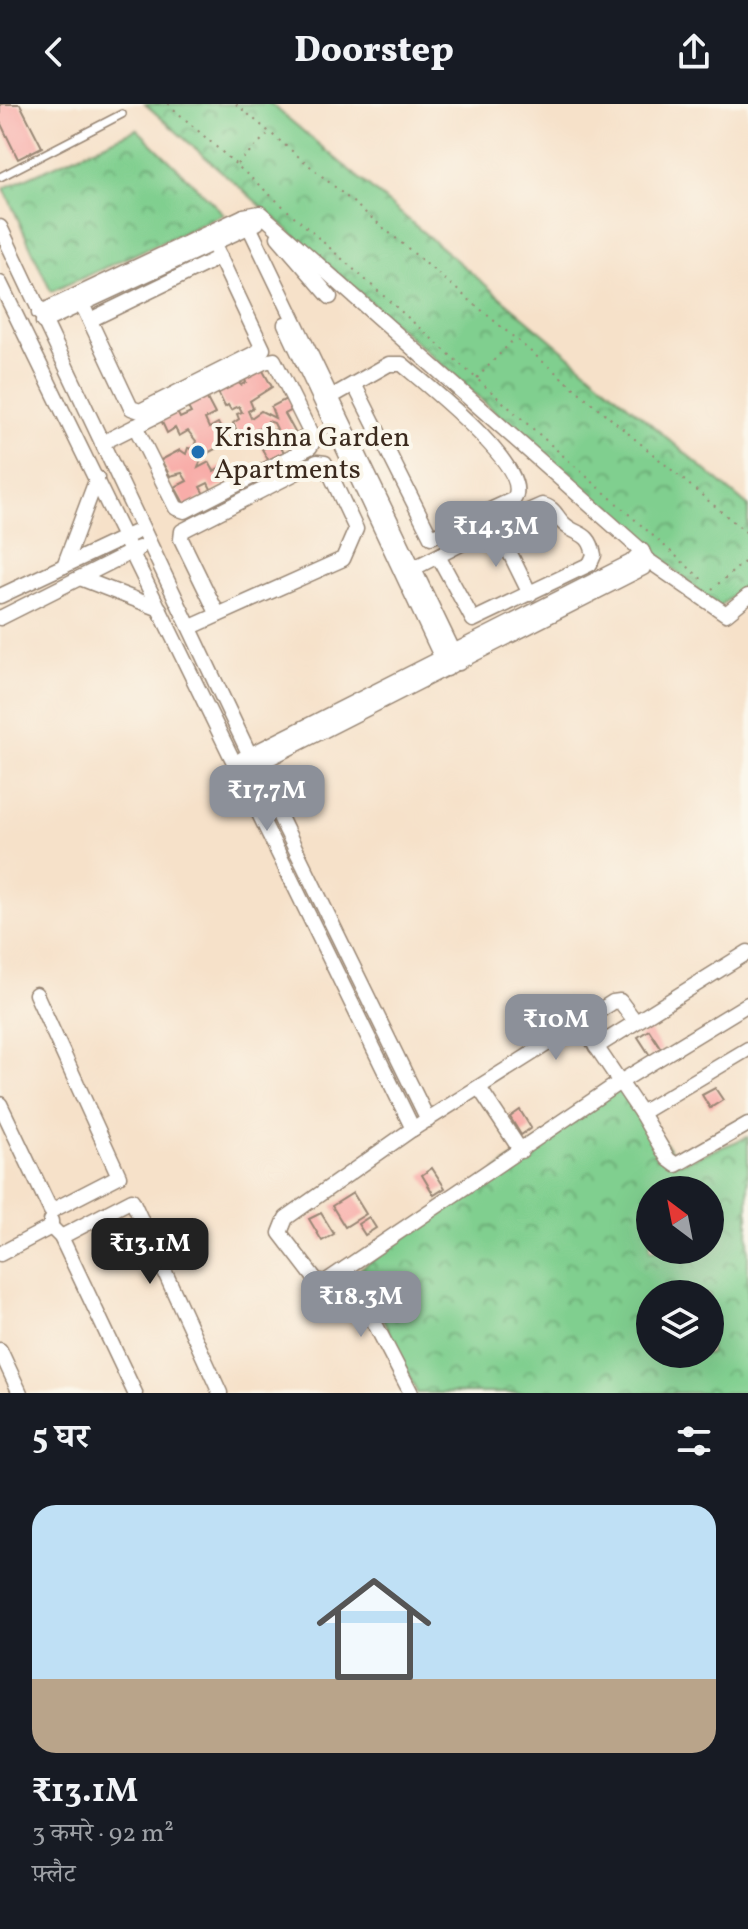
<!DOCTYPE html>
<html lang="hi">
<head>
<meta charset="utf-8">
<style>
	:root { --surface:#171b24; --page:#20242c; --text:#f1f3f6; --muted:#9ea1a6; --accent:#8c9099 }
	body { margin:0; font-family:Vollkorn,"Noto Serif Devanagari",serif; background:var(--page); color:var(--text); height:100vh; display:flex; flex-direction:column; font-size:30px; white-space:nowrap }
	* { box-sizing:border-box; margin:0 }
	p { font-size:26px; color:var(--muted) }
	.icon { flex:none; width:44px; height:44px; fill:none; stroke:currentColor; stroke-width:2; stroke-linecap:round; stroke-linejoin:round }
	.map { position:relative; height:1289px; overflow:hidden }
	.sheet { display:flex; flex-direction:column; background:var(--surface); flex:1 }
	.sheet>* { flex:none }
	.needle { width:52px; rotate:328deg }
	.controls { position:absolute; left:636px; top:1072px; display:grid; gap:16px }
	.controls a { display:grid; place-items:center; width:88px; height:88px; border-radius:50%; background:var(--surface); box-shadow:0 8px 32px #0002; font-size:40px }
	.price { position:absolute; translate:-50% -68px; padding:0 18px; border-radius:16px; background:var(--accent); color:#fff; font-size:26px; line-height:52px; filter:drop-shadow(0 2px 4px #0008) }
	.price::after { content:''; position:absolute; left:50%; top:48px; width:24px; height:18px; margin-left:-12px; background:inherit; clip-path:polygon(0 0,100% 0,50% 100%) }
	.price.on { background:#222; color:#fff }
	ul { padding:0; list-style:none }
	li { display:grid; align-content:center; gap:16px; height:424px; padding:0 32px }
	li span { display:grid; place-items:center; height:248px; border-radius:24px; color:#555 }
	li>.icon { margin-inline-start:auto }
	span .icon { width:144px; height:144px; fill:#fffc; stroke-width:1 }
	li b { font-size:34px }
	h2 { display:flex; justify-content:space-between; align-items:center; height:96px; padding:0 32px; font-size:34px }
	header { display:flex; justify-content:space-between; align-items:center; height:104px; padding:0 32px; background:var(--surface); font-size:36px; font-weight:800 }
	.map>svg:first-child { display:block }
	.park { fill:url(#park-crowns); stroke:#5e7c56; stroke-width:2; fill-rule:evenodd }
	.building { fill:#f8ada9 }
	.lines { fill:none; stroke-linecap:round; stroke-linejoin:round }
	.lane-casing { stroke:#988674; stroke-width:10 }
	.street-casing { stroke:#988674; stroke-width:17 }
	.path { stroke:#988674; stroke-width:2; stroke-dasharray:2 6; stroke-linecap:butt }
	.lane { stroke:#fff; stroke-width:7 }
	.street { stroke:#fff; stroke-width:14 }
	.poi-dot { fill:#1f6fb2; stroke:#fbf7ec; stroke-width:3 }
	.labels { text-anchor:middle; stroke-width:8; stroke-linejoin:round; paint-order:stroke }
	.poi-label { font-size:28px; fill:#3b2a1e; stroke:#fbf7ec; text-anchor:start }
</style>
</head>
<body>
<header><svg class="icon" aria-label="back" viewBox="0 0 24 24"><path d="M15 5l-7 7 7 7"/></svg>Doorstep<svg class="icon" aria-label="share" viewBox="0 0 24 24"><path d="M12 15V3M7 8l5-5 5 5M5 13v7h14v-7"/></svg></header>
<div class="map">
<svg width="748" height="1289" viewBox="0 0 748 1289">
	<defs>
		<pattern id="park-crowns" width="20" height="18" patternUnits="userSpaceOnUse" patternTransform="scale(2)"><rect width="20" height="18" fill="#80cf8f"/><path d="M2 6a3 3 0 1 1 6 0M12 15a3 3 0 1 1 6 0" fill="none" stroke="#6aa874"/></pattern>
	</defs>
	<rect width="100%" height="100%" fill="#fbf7ec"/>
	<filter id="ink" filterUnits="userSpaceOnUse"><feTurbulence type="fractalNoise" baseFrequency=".0125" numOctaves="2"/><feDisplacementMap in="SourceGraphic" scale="16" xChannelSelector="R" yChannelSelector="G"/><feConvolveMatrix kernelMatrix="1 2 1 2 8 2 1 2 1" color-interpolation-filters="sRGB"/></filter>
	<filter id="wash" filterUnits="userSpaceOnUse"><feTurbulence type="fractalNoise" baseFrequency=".006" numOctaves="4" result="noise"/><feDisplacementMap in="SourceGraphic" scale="32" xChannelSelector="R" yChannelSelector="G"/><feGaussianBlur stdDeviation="1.8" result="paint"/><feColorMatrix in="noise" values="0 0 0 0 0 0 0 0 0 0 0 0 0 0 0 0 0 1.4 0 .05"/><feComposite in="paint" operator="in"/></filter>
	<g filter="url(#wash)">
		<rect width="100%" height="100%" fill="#f6e1c9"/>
		<g class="park">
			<polygon points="145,0 271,0 748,402 748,479 718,504"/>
			<polygon points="137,25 224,110 51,188 4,84"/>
			<path d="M620,978L680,1059L748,1033V1289H417L360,1165ZM650,1086H710V1146H650ZM650,1190H710V1250H650Z"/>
		</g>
		<g id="blocks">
			<g class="building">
				<polygon points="0,0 20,0 42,43 18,55 0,18"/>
				<polygon points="262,265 272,283 250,297 253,304 248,307 251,314 261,307 275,314 271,303 288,294 294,305 285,310 296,330 305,325 310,337 301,341 295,331 279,339 284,348 268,356 262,345 272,340 269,335 272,333 269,328 277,325 274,319 268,317 265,326 257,324 241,335 233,319 239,315 237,310 242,308 239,302 231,306 228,301 225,303 217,286 236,277 241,281 246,278 244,274"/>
				<polygon points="205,291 215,310 205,315 209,324 218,319 228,338 202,352 198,364 209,358 214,367 222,362 230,377 212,387 208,379 200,383 205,392 186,403 175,383 187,377 182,369 170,372 161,356 180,346 186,350 188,344 193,345 196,337 188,327 179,332 175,324 167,329 161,316 177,308 180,314 191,309 186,300"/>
				<polygon points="649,926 662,946 651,953 638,933"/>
				<polygon points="715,984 723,996 710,1004 702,991"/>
				<polygon points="520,1006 531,1024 521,1031 510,1013"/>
				<polygon points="432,1064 445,1084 434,1091 422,1071"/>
				<polygon points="353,1089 366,1110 345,1123 332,1102"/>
				<polygon points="321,1109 334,1130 322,1137 309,1115"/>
				<polygon points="369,1113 376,1124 365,1131 358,1120"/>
			</g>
		</g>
	</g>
	<g filter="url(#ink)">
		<use href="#blocks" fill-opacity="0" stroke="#988674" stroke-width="2"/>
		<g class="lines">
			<g class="lane-casing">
				<polyline id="lane" points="0,73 122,10"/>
			</g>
			<g class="street-casing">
				<g id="street">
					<polyline points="244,112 459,559"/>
					<polyline points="0,123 255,662 428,1016"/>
					<polyline points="278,133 330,193"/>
					<polyline points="0,179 413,1025"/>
					<polyline points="82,200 131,304 140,307 263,245 213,139"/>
					<polyline points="39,209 244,112 260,109 642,447 646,455 643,464 240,669"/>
					<polyline points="90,216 220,153"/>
					<polyline points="43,218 257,119"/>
					<polyline points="285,220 447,565"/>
					<path d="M331,293L338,289L389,260H402C424,279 534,365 514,395L431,433L354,280"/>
					<polyline points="102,339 264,258 274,256 314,336 310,343 185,407 176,404 135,322"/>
					<polyline points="497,423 530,490"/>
					<polyline points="646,455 726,510 748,492"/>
					<polyline points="64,462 97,374"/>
					<path d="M414,464C456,443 498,420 542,401C553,403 555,410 562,418C576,433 589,425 594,451L590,460L473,516L438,452"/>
					<polyline points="80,474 160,505"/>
					<polyline points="0,492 134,429"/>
					<polyline points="0,514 139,444"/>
					<polyline points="191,523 343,455 356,425 325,359 317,358 182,427 181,435 218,511"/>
					<polyline points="242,655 631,458 642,447"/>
					<polyline points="635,917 620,897 613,898 411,1026 286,1114 280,1129 316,1176 325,1178 620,978 748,900"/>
					<polyline points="581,920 641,1009 748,945"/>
					<polyline points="596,943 748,848"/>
					<polyline points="480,985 521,1047"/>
					<polyline points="0,1000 51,1107 119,1072 36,890"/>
					<polyline points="641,1009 668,1055 676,1061 748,1020"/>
					<polyline points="51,1123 61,1133 135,1289"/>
					<polyline points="61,1133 132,1096 220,1289"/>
					<polyline points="0,1150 51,1123 51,1117"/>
					<polyline points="346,1164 411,1289"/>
					<polyline points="0,1246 20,1289"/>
				</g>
			</g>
			<g class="path">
				<polyline points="168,0 705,478"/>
				<polyline points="236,0 748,430"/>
				<polyline points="237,60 270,28"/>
				<polyline points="477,274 514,235"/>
				<polyline points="712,485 748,455"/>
			</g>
			<use href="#lane" class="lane"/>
			<use href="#street" class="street"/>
		</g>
	</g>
	<circle class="poi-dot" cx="198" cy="348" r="8"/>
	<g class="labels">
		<g class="poi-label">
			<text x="214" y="342">Krishna Garden<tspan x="214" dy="32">Apartments</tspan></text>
		</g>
	</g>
</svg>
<div class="controls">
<a><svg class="needle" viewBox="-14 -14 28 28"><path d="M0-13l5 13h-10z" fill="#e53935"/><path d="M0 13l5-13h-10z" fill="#9ea1a6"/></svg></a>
<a><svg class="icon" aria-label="layers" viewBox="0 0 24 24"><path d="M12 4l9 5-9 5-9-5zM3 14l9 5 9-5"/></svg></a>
</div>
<b class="price" style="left:496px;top:465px">₹14.3M</b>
<b class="price" style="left:267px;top:729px">₹17.7M</b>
<b class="price" style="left:556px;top:958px">₹10M</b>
<b class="price on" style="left:150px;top:1182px">₹13.1M</b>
<b class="price" style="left:361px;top:1235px">₹18.3M</b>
</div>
<section class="sheet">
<h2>5 घर<svg class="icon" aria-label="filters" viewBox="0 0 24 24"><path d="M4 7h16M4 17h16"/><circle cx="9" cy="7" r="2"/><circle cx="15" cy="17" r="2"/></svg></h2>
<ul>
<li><span style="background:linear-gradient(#bfe0f5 70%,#b9a48a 0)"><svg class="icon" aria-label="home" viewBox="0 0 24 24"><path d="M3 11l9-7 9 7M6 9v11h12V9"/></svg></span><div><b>₹13.1M</b><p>3 कमरे · 92 m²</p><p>फ़्लैट</p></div></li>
</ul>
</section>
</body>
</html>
